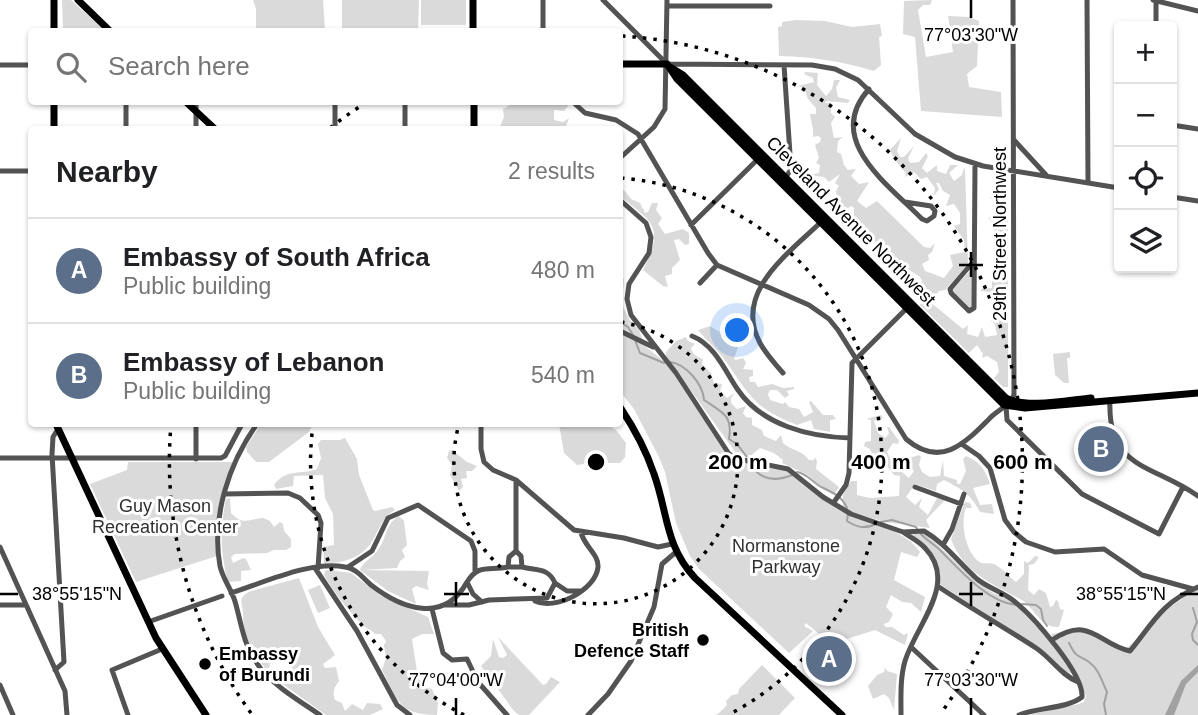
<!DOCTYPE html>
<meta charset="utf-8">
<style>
body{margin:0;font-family:Arial,sans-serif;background:#f6f6f6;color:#202124}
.controls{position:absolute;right:21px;top:21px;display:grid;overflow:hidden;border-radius:7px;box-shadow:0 2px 5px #0004}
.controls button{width:63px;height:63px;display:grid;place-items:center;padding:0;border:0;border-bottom:2px solid #e0e0e0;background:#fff;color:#202124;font:35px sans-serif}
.you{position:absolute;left:738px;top:331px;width:24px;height:24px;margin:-18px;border:5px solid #fff;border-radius:50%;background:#1a73e8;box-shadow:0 0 0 10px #1a73e833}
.badge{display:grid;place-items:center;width:46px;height:46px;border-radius:50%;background:#000;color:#fff;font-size:23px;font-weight:700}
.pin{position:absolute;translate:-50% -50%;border:4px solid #fff;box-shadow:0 2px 7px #0006}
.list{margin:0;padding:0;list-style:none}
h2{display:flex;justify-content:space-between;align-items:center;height:91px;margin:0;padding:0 28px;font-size:30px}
h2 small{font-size:23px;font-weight:400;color:#757577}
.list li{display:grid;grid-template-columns:46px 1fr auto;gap:21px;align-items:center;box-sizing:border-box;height:105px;padding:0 28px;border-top:2px solid #e0e0e0}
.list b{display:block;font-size:26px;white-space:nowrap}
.list p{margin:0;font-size:23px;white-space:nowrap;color:#757577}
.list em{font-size:23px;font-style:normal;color:#757577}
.icon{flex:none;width:38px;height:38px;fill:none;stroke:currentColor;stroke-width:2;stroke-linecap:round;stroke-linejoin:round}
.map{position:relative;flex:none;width:1198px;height:715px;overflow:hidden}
.search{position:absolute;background:#fff;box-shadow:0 2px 5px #0004;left:28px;top:28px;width:595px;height:77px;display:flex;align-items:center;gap:18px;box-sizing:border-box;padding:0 24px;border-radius:7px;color:#757577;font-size:26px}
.panel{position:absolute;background:#fff;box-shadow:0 2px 5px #0004;left:28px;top:126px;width:595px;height:301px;border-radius:7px}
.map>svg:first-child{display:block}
.green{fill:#dadada}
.water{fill:#a1a1a1}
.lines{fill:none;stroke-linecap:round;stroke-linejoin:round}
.stream{stroke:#a1a1a1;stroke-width:2}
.minor{stroke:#535353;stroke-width:5}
.major{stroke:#000;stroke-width:7}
.ticks{fill:none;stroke:#000;stroke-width:2.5}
.ring{fill:none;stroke:#000;stroke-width:3.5;stroke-dasharray:3.5 7}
.poi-dot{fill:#000;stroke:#fff;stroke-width:2.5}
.labels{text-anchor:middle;stroke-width:6;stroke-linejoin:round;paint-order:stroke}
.street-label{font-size:18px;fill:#000;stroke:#fff}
.park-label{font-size:18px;fill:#313131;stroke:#fff}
.poi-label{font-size:18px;font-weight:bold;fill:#000;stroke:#fff;text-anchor:end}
.ticks-label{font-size:18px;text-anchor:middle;fill:#000;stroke:#fff;stroke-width:6;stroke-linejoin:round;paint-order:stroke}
.centre{fill:#000;stroke:#fff;stroke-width:3.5}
.ring-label{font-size:21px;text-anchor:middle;font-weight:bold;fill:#000;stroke:#fff;stroke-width:6;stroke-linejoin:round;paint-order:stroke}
</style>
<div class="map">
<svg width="1198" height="715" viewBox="0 0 1198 715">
<rect width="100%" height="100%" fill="#fff"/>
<path class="green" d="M62,0H71L105,31H63Z
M253,0H323L325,31H256V9Z
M342,0H419L418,31H342Z
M421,0H466V25H421Z
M932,0L930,5H923L918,10L926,57L953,52L948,16L969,17L979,21L977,66L967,74L969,87L1001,92L1002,117L921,111L915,37L903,34L904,1Z
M796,20L825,21L852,27L880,24L882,36L879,37L881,65L874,71C840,61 814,57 779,56L778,27L782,26V22Z
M805,72L818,73L817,85L826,96L832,89L834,80H840L836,88L838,97L850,100L848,103L827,101L825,103H831V113L835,117L831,123L834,138L843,137L838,141L837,152L841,154L844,165L848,170L856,169L851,176L859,184L869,182L857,201L866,208L877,201L924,247L930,248L935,243L932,252L928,255L929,260L922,264L925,271L944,278L953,266L950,255L965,252L964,240L954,226L960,224V213L954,204L946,206L950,195L943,191L939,183H936L939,189L934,196L935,188L927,177L921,179L914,172L905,177L906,173C899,166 894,159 890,150L901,138L897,151L900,157H904L914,146L908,158L910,163L919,162L926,153L928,156L922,168L927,173L937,165V171L946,174L950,165H958L949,173L954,181L962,175L964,168L965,169L968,264L945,290L939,291L929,301L963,329L968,325L967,334L978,337L982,327L985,337L997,335L995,324L991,321L992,292L981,291V289L992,288V265L995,261L994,224L988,218L996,215L994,200L990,198L994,194V176L1008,179V387H1003L994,378L999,372L997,362L987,356L982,358L983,354L977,345L969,353L920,305L928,294L920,287L922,281L920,277L896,261L891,254L883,258L886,248L874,241L854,218V208L851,206L844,211V205L837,198L836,191L839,186L835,183L840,174L829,182L824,177L809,175L819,173L820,165L816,163L819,158L815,145L820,142L821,138L818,136L813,137C814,128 811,123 810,114H816V108L808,99L804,88L798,86L814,82L813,78L804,74Z
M515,102H567L568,106L564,111L554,110V120L563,122L569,118L565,129H499L504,117L503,109Z
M620,190H624L631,199L640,203L645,213L648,212L652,203H658L656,210L662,218L658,224L665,234L683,229L689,233V244L685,245L679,239L674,240L680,260L672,268V274L665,276L668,287L663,286L643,270C664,227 655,224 620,196Z
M970,271H972V307L968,308L953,292V289Z
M620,277L624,279L622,304L629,319L639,330L645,346L667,364L728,457C747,466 767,464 787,470C804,476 824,498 840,508C865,525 902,526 920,552L917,557L901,552L894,580L925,597L921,612L911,603L902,602L891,595L886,607L893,614L889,622L884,624L885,627H892L904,635L908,633L905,645L875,630L831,644L806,623L804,626L813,631L789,653L699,569L690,556L676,523L665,472L659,457L634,409L620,391Z
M710,326L739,344L734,359L736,360L743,358L746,363L743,369L753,370V376L749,377L750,382H755L758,387L772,384L783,388L794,387V389L787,391L789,395L785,398L777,390H770L768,394L770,400L783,404L785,402L789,407L799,409L804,417L813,412L809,402L811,401L823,415H833L836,419L830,420V432L814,429L811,420L797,425C753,408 750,395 724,359C717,349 706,340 698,330Z
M686,337L688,341L695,344L691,348C692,354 697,357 703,359L702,364L711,373L714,383L722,384L720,391L727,398L735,393L731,398V403L737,409L746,406L743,413L746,417L752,418V425L762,430L764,436L776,441L781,435L783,443C792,451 802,450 809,460H814L815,457L817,461L816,469L839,487L834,495L823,489L808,475L782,463L783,460L774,453L760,448L748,458L736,453L666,356V352L676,341Z
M1070,352V358H1067L1069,383H1064L1055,375L1053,354Z
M881,415L883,418L874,421L878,433L885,438L889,434L887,427H889L899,441L898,444L893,443L887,452L891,461L899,464L896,467L909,478L914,471L905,463L909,458L919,455L921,457L919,465L922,472L930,477L940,476L943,460L944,476L957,480V484H960L966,471L963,459L966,456C979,461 986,470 990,484L973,488L980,505L992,504L994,514L980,512C970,493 961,489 944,480L937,484L936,491L915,484L906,497L915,505L922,498L919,507L928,515L937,498L945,500L926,520L930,528L885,522L851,512L843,506V495L851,481H857V495L870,498L899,496L900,476L894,475L882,460L872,454L870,449L864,446L865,442L871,441V420L866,419Z
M261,424H313L309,432L269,462H256L247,452L246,447Z
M559,424H605L616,430L626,443L625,457L620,463H603L596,457L590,463L577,465L564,453Z
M345,438L357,459L359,475L373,510L375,511L392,507L395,510C384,516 381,525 375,536C364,558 346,563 324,563L323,547L334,545L333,514L325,498L323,475L294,476L293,486L276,489L274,485C286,468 302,475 317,469L321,458L318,444L321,440H340Z
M452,450L467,462L477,466L472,471H466L467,478L461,479L463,487L459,491L450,475L452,465L447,458L449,451Z
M128,462H233L227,477L217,556L136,582L90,484L127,470Z
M230,498L231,513C243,526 249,519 263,518L270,521L274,527L280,522L283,524L284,531L291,539V547L286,550H274L267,553L235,554L231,557L233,563L243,558L246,559L251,570L241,571V581L228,582C220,553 220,528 226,499Z
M965,502L970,503L972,508H966C960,521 965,551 978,561C984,565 988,562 994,564C1001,567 1010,577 1016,582L1024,574V561L1028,563L1035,556L1039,557L1034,564L1029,565L1028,590L1034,595L1039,589L1046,593L1050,607L1053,606L1056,600L1058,601L1060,609L1064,610L1059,627C1039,628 1035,607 1020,599C992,584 963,572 951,539Z
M399,516L404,521L407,545L402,550L405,557L400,561L397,568L362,570L429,571L427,584L429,590L416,586L412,589L416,604L388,591L360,570C362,562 373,558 378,550C387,538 385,524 399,516Z
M912,533H925L975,580L993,593L1012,601L1050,641L1071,672L1069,674L1043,651L987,616L940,584C940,556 925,554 912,533Z
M328,570L351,573L381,596L428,617L434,634H422L412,639L418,678L427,688L432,689L438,703L437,715C399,715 398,701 382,670L386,658L384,645L386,641L381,634H375C371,629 366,629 362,624C348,611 333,591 324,575L325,571Z
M299,578L318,627L335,655L323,664L325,668L336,667L339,681C334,688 332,692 335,700L342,703L345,711L352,704L363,710L367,703L380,704L383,709L370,715H326L270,675L292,671C292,664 290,658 284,654L272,656L269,668H265C251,651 243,635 243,613C243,602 236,598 251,591Z
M320,585L330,608L318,613L308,590Z
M1198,587V715H1028L1079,704L1084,702L1086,696L1072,666L1051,634L1083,629L1126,649L1168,609Z
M498,637L543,685L546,684L551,677L560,682L529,715H519L514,711L481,666L491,656L493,639L499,657L503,658L507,655Z
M881,660L887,671L897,674L894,710L889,698L884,694L873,699L868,686L877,675L884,672L885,667Z
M762,665L795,698L779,715H714L718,714L727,705L726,701L732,695L738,694L739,689Z"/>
<path class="water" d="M1198,665V672L1186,684L1174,715H1165L1181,681Z"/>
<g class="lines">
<path class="stream" d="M620,322L628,327L633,335
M635,340L640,353L664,363
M670,362C686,364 703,384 704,400C722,412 733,415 729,439L737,444L747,457
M749,462C759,480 775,482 792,475
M797,472C808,474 812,482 821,487C832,492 842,496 847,508
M848,513L847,521C858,528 865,529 876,524
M881,522L892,520L916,527C921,538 931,541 940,550C959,569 987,602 1016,605
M1022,604L1036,605L1041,609L1043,620L1047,626
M1193,608L1197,622L1192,634L1193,640L1198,645
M1069,643C1077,659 1077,654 1089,662C1099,669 1102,682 1107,692L1104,704L1106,715"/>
<path class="minor" d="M543,0V32
M603,0L667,64
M1087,0L1088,183
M1153,0L1198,11
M1156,1V26
M667,6H770
M667,64L812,65L835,69L858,80L915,134L955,157L983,166L1119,188
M0,65H32
M784,65L791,169L785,179
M869,89C823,140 889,185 922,219L927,221L934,216L935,211L931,206L905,202
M126,102V130
M335,102V130
M573,102L585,113L616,120L638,134L708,253L717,265L809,305L829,319L838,330L906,439C941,469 965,443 990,418C998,410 1009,406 1014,395L1013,0
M1172,125L1198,129
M196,130V102
M405,130V102
M1014,140L1047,176
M620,158L654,127L665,109L667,0
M0,171H32
M1172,197L1198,201
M620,200L646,223L651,237L649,253L629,284L627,299L631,315L676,373L729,454L738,459L788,469L823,497L851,514L903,532L924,531C945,543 959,563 977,579C988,588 1003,592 1014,601C1033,616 1084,674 1082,697C1067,709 1038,707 1019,715
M691,225L759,158
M973,262L950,289L951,293L969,311L974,308L975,164
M700,283L717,265
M620,331L653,347
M692,336C715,345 725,371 738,390C762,425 809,437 850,438
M783,373C775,364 766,354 760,343C732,291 791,252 823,220
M1110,400C1107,470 1153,464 1198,496
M1006,406L1007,420L1082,494L1159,534L1183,487
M196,424V459
M257,424C229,463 211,517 220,566C223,580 233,591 236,605C243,631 244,647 261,669C277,688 300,701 320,715
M481,424V449L484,462L493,470L516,480L574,530L624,538L658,547L672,544
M963,445L979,456L990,468L1005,520L1014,532L1026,542L1055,552L1104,549L1142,575L1193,589
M0,458H221L225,456L242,424
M915,487L961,504
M224,494L288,493L300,498L318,515L321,523L318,568
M834,502L846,485L849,473L852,363L909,306
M943,545L952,529L964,494
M0,547L65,691L67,715
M516,551V480
M516,551L521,556L522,567H508L509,557Z
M348,567L372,551L388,518L418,505L471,541L475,551V571
M315,568L357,631L397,705L410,715
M555,583L567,591H580
M939,587C970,608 1004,627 1036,648C1051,658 1061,675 1078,682
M231,593C263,583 312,560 345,567C356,568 363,578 371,585C402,609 444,624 467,582
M535,601C555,611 596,590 598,567C599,554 583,545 581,532
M482,602L473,594L467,582C479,563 489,571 508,567
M0,605H26
M445,605H469L489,600L547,598L555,583C548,567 536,571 522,567
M432,609L443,653L452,660L467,659L478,682L507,715
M148,622L222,596
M1052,640C1090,614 1099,645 1130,651C1153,623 1161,603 1198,587
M911,647L984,715
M55,670L64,662L52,454L53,437L58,429
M0,685L13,715
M128,715L112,670L162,649
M588,715L608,694L631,661L654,607L662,564L676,552
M901,715C901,697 900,678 905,661C916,625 959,583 925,548C919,541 910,537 903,532"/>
<path class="major" d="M78,0L111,32
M473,0V32
M54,32V0
M620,64H667
M667,64L677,79L1004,405L1025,408L1198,393
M670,67L683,75L1006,398C1025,409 1069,400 1091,398
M54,102V130
M186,102L216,130
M474,102V130
M620,407C634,428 646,450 654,474C668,513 665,546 695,578L842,715
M56,424L156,638L206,715"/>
</g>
<path class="ticks" d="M971,0V18M971,252V277M959,265H983M456,582V606M971,582V606M0,594H18M444,594H469M959,594H983M1180,594H1198M456,698V715M971,698V715"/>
<g class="ring">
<path d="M621 322A142 142 0 1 1 459 424"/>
<path d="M464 715A285 285 0 0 1 313 425M621 178A285 285 0 0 1 728 715"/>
<path d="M251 713A427 427 0 0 1 171 425M330 128A427 427 0 0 1 367 102M622 36A427 427 0 0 1 941 713"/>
</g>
<g class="poi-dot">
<circle cx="703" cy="640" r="7"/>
<circle cx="205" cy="664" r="7"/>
</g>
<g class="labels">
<g class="street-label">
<text transform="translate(851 221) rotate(45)" y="6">Cleveland Avenue Northwest</text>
<text transform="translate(1000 234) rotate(-90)" y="6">29th Street Northwest</text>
</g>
<g class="park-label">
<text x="165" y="512">Guy Mason<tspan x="165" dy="21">Recreation Center</tspan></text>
<text x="786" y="552">Normanstone<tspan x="786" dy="21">Parkway</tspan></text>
</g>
<g class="poi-label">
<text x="689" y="636">British<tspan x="689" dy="21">Defence Staff</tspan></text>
<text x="219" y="660" text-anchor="start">Embassy<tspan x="219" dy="21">of Burundi</tspan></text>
</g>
</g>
<g class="ticks-label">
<text x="971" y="41">77°03'30"W</text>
<text x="77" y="600">38°55'15"N</text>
<text x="1121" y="600">38°55'15"N</text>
<text x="456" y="686">77°04'00"W</text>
<text x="971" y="686">77°03'30"W</text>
</g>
<circle cx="596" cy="462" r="10" class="centre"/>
<g class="ring-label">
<text x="738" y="469">200 m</text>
<text x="881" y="469">400 m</text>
<text x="1023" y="469">600 m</text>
</g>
</svg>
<div class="controls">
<button>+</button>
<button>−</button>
<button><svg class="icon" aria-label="locate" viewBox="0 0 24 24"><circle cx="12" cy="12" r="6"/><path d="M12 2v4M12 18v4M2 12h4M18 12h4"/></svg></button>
<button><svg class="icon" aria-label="layers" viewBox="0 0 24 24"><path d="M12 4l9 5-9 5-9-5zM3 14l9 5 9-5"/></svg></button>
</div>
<div class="you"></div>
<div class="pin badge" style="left:829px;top:659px;background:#5c6f8a">A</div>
<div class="pin badge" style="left:1101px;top:449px;background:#5c6f8a">B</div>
<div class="search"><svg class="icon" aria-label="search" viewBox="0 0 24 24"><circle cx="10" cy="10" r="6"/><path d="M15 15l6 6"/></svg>Search here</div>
<section class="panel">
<h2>Nearby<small>2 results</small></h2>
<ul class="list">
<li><span class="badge" style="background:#5c6f8a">A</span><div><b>Embassy of South Africa</b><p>Public building</p></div><em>480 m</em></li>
<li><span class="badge" style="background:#5c6f8a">B</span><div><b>Embassy of Lebanon</b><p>Public building</p></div><em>540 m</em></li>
</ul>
</section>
</div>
